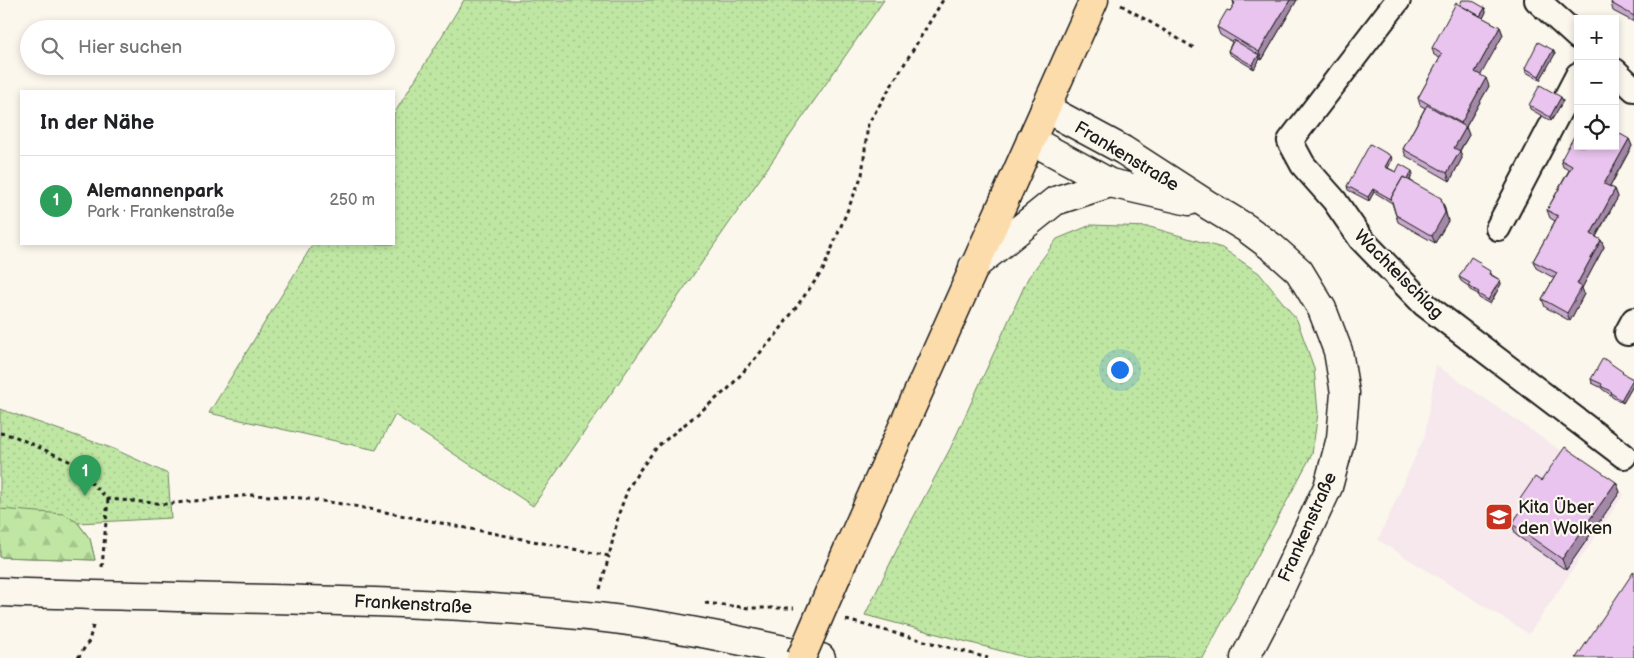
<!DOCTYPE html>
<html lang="de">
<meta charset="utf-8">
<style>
body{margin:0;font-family:"Balsamiq Sans",sans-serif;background:#f6f6f6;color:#202124}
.controls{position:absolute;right:15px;top:15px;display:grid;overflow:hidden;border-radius:0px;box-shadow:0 2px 8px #0003}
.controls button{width:45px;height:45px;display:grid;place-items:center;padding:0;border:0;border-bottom:1px solid #e0e0e0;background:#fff;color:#202124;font:25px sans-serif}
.you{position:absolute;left:1119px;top:369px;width:18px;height:18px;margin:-12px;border:4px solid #fff;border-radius:50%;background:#1a73e8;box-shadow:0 0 0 8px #1a73e833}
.badge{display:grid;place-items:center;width:32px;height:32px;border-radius:50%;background:#c8321e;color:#fff;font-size:16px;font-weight:700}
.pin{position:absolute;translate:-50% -41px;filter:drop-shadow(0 1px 2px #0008)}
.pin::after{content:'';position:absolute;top:26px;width:18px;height:15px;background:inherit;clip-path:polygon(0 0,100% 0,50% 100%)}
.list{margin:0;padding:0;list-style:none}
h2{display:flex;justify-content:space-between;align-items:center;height:65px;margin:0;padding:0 20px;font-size:21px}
h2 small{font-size:16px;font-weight:400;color:#757577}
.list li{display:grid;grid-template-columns:32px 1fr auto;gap:15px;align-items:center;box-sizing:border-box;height:90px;padding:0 20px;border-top:1px solid #e0e0e0}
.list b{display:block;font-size:19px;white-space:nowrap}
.list p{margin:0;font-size:16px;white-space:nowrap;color:#757577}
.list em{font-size:16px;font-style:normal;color:#757577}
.icon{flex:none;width:28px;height:28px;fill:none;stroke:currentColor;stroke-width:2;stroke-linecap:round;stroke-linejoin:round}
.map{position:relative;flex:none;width:1634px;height:658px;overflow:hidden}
.search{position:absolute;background:#fff;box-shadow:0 2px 8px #0003;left:20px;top:20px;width:375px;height:55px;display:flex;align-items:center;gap:12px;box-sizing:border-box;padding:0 18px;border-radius:28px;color:#757577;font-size:19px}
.panel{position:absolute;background:#fff;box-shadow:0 2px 8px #0003;left:20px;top:90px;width:375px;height:155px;border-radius:0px}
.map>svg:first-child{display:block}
.built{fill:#f6e8ed}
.green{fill:url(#green-dots);stroke:#6e8260}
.forest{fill:url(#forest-firs);stroke:#6e8260}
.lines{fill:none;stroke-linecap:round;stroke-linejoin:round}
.minor-casing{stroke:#1c1c1c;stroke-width:28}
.tertiary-casing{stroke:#1c1c1c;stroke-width:31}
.secondary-casing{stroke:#1c1c1c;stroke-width:31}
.primary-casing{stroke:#1c1c1c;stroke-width:31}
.path{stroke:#1c1c1c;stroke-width:3;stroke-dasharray:4 4;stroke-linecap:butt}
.minor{stroke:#fbf7ec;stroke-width:24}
.tertiary{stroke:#fbf7ec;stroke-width:28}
.secondary{stroke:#fbf7ec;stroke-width:28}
.primary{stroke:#fddcac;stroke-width:28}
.primary-bridge-casing{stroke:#1c1c1c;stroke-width:31;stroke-linecap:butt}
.primary-bridge{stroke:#fddcac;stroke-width:28}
.wall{fill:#c8a9cd;stroke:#1c1c1c}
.shaded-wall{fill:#a389a7;stroke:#1c1c1c}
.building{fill:#e9c4ee;stroke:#1c1c1c}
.labels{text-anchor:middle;stroke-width:4.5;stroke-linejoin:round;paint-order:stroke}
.street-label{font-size:18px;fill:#1c1c1c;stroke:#fbf7ec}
.poi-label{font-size:18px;fill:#1c1c1c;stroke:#fbf7ec;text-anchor:start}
</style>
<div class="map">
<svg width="1634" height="658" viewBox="0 0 1634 658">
<defs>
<pattern id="green-dots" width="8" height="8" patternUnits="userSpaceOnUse" patternTransform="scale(1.25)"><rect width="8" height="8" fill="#bfe7a3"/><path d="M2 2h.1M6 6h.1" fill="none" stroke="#a4c68c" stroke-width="1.8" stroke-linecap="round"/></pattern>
<pattern id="forest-firs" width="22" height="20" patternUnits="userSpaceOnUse" patternTransform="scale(1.25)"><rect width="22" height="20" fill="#bfe7a3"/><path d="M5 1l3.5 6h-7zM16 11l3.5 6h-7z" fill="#a4c68c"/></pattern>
</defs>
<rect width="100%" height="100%" fill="#fbf7ec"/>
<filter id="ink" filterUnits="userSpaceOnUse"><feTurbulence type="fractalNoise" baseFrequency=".02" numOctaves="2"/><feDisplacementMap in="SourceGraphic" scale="10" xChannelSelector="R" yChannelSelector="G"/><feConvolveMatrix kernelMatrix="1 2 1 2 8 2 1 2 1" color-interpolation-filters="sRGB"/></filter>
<g filter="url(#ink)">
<path class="built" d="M1436,365L1624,494L1529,634L1378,540L1425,435Z"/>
<path class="green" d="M464,0H884L533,506L395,415L376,450L209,413L313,244H394V114Z
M1091,225L1150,227L1222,248L1259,273L1297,320L1314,368L1318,413L1312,454L1203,658H1028L865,615L903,537L950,449L1028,278L1057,239Z
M0,409L114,449L168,474L171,518L78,523L90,539L95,560L0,557Z"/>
<path class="forest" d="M0,509L64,514L77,522L90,539L95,560L0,557Z"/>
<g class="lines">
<defs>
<path id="minor" d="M1398,0L1290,141L1303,165L1334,200L1361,239L1424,304L1624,456
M1537,0L1578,37
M1615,71L1634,89
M1498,228L1578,75
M1627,333L1634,320"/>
<path id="tertiary" d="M0,592C199,600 398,596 597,617C672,625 747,642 821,658"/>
<path id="secondary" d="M1045,108L1123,150L1208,205L1246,228L1273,248L1299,271L1322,309L1338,351L1345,393L1341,438L1328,487L1270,610L1245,658
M1031,140L1110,183L1189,201
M973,267L1055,201L1110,183"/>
<path id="primary" d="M849,547L1094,0"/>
</defs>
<use href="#minor" class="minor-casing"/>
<use href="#tertiary" class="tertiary-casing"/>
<use href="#secondary" class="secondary-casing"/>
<use href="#primary" class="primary-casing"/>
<path class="path" d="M1121,5L1194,48
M0,433L14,436L69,461L108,499L166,504L252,495L301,498L349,505L609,556L619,513L628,489L639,471L657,447L728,389L776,335L823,270L862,175L868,124L943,0
M102,567L108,499
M600,589L609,556
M705,603L749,608H794
M846,620L988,658
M78,658L89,641L94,622"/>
<use href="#minor" class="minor"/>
<use href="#tertiary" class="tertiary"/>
<use href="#secondary" class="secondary"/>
<use href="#primary" class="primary"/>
<defs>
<path id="primary-bridge" d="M801,658L849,547"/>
</defs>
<use href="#primary-bridge" class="primary-bridge-casing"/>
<use href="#primary-bridge" class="primary-bridge"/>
</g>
<path class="wall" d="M1297,0L1262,60L1260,59L1254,69L1229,54L1228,51L1232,42L1220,35L1217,27L1230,11L1234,5L1233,1Z
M1634,0V22L1613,11L1611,3Z
M1485,8L1486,12L1483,18L1500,27L1503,35L1480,75L1489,86L1466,127L1469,135L1460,151L1462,158L1450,181L1406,156L1403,149L1425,108L1420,105L1418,98L1440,58L1434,55L1432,48Z
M1553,50L1555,54L1540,80L1526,72L1525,68Z
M1561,97L1563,101L1551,121L1530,109L1529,105Z
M1629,139L1632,146L1610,187L1615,189L1618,197L1596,237L1601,240L1604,247L1582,288L1584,294L1570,321L1545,307L1542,299L1554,278L1536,268L1533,261L1555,221L1550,218L1547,210L1569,170L1563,167L1561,160Z
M1391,156L1392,160L1388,168L1396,172L1413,174L1410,180L1444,205L1448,221L1435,243L1398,222L1392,203L1374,192L1369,201L1348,190L1347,186Z
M1483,267L1492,275L1500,280L1501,284L1490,304L1479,298L1478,294L1470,290L1468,286L1461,281L1459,277Z
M1624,375L1633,379L1634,384L1623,403L1612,397L1611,395L1602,389V388L1592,383L1591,379Z
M1541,481L1616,482L1620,492L1566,570L1516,535L1512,524L1523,508L1520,499Z"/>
<path class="shaded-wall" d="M1290,0H1297L1262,60L1259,52Z
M1485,8L1486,12L1481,22L1479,18Z
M1500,27L1503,35L1478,80L1475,72Z
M1553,50L1555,54L1540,80L1539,76Z
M1259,55L1260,59L1254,69L1252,65Z
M1486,78L1489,86L1464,130L1461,123Z
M1561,97L1563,101L1551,121L1550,117Z
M1466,127L1469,135L1457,155L1454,148Z
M1629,139L1632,146L1607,191L1604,184Z
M1460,151L1462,158L1450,181L1447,173Z
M1391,156L1392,160L1386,171L1385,167Z
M1412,171L1413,174L1407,185L1406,181Z
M1373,189L1374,192L1369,201L1368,197Z
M1615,189L1618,197L1593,241L1591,234Z
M1441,198L1448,221L1435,243L1432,236Z
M1601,240L1604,247L1582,288L1584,294L1570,321L1567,313L1577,284Z
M1500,280L1501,284L1490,304L1488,300Z
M1633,379L1634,384L1623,403L1621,400Z
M1616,482L1620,492L1566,570L1562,559Z"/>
<path class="building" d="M1233,0H1290L1259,52L1217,27L1227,10L1230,11L1235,3L1233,1Z
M1462,0H1471L1485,8L1480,16L1460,5Z
M1612,0H1634V16L1611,3Z
M1456,3L1500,27L1475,72L1486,78L1461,123L1418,98L1442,54L1432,48Z
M1234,40L1259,55L1252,65L1228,51Z
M1538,42L1553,50L1539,76L1525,68Z
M1540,85L1561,97L1550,117L1529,105Z
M1427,105L1466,127L1454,148L1460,151L1447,173L1403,149Z
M1578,129V146H1615V131L1629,139L1604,184L1615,189L1591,234L1601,240L1577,284L1582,287L1567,313L1542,299L1557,273L1533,261L1558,216L1547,210L1572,166L1561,160Z
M1370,144L1391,156L1385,167L1396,172L1400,164L1412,171L1407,179L1403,177L1391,198V199L1373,189L1368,197L1347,186Z
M1403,177L1441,198L1445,213L1432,236L1396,215L1391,198Z
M1471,257L1481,263L1480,265L1490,271L1489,274L1500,280L1488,300L1478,294L1479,292L1468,286L1470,283L1459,277Z
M1603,358L1623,372L1622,373L1633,379L1621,400L1611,393L1612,392L1601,386L1602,384L1591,379Z
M1565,447L1616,482L1562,559L1512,524L1526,503L1520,499L1535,477L1541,481Z
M1634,571V658H1576Z"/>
</g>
<defs>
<symbol id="school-square" viewBox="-11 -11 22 22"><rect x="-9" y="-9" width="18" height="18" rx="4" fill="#c8321e" stroke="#fbf7ec"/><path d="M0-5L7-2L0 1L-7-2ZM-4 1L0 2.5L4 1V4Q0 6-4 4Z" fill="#fff"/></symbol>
</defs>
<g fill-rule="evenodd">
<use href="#school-square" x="1483" y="501" width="32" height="32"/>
</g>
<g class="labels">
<g class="street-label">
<text transform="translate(1127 156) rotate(31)" y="6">Frankenstraße</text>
<text transform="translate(1399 274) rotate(45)" y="6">Wachtelschlag</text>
<text transform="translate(1307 527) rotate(-66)" y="6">Frankenstraße</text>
<text transform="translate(413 604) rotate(3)" y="6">Frankenstraße</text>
</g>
<g class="poi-label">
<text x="1518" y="513">Kita Über<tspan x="1518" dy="21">den Wolken</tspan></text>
</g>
</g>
</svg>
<div class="controls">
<button>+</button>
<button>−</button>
<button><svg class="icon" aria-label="locate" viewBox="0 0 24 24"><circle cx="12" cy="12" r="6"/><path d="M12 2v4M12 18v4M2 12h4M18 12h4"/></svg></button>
</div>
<div class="you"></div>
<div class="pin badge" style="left:85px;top:496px;background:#2e9e5b">1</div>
<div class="search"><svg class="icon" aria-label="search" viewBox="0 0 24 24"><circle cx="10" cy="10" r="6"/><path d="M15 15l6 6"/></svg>Hier suchen</div>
<section class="panel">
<h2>In der Nähe<small></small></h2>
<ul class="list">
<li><span class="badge" style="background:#2e9e5b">1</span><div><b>Alemannenpark</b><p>Park · Frankenstraße</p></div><em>250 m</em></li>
</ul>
</section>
</div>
